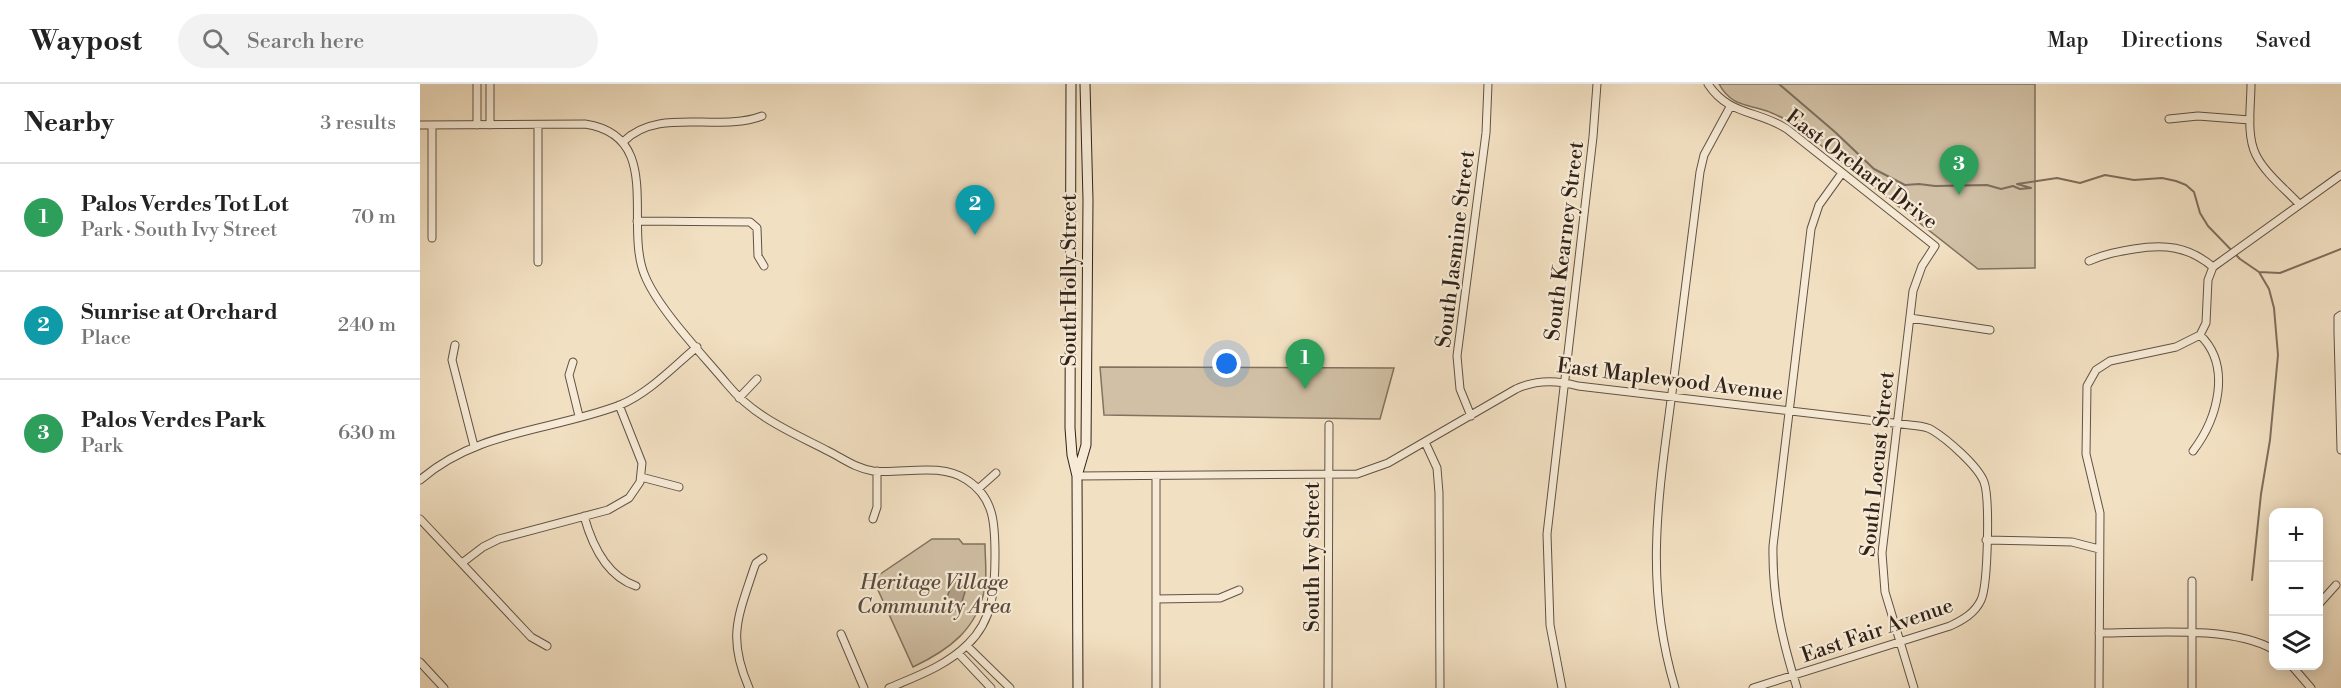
<!DOCTYPE html>
<meta charset="utf-8">
<style>
body{margin:0;font-family:"Libre Bodoni",serif;background:#f2f2f2;color:#222}
.controls{position:absolute;right:18px;bottom:18px;display:grid;overflow:hidden;border-radius:12px;box-shadow:0 3px 15px #0003}
.controls button{width:54px;height:54px;display:grid;place-items:center;padding:0;border:0;border-bottom:2px solid #e0e0e0;background:#fff;color:#222;font:30px sans-serif}
.you{position:absolute;left:807px;top:280px;width:21px;height:21px;margin:-15px;border:4px solid #fff;border-radius:50%;background:#1a73e8;box-shadow:0 0 0 9px #1a73e833}
.badge{display:grid;place-items:center;width:39px;height:39px;border-radius:50%;background:#b45309;color:#fff;font-size:20px;font-weight:700}
.pin{position:absolute;translate:-50% -50px;filter:drop-shadow(0 2px 3px #0008)}
.pin::after{content:'';position:absolute;top:32px;width:21px;height:18px;background:inherit;clip-path:polygon(0 0,100% 0,50% 100%)}
.list{margin:0;padding:0;list-style:none}
h2{display:flex;justify-content:space-between;align-items:center;height:78px;margin:0;padding:0 24px;font-size:26px}
h2 small{font-size:20px;font-weight:400;color:#767676}
.list li{display:grid;grid-template-columns:39px 1fr auto;gap:18px;align-items:center;box-sizing:border-box;height:108px;padding:0 24px;border-top:2px solid #e0e0e0}
.list b{display:block;font-size:22px;white-space:nowrap}
.list p{margin:0;font-size:20px;white-space:nowrap;color:#767676}
.list em{font-size:20px;font-style:normal;color:#767676}
.icon{flex:none;width:33px;height:33px;fill:none;stroke:currentColor;stroke-width:2;stroke-linecap:round;stroke-linejoin:round}
.map{position:relative;flex:none;width:1921px;height:604px;overflow:hidden}
header{display:flex;align-items:center;gap:36px;box-sizing:border-box;height:84px;padding:0 30px;background:#fff;border-bottom:2px solid #e0e0e0}
header strong{font-size:28px}
nav{display:flex;gap:33px;margin-inline-start:auto;font-size:21px}
.search{width:420px;height:54px;background:#f2f2f2;display:flex;align-items:center;gap:15px;box-sizing:border-box;padding:0 21px;border-radius:33px;color:#767676;font-size:22px}
main{display:flex}
aside{flex:1;background:#fff}
.map>svg:first-child{display:block}
.green{fill:#d1c0a5;stroke:#817260;stroke-width:1.5}
.water{fill:url(#water-ripples);stroke:#7d6e5d;stroke-width:1.5}
.lines{fill:none;stroke-linecap:round;stroke-linejoin:round}
.stream{stroke:#7d6e5d;stroke-width:2}
.street-casing{stroke:#615244;stroke-width:9}
.secondary-casing{stroke:#31231a;stroke-width:11}
.street{stroke:#f7ebd7;stroke-width:7}
.secondary{stroke:#f7ebd7;stroke-width:9}
.labels{text-anchor:middle;stroke-width:4.5;stroke-linejoin:round;paint-order:stroke}
.street-label{font-size:21px;fill:#31231a;stroke:#f7ebd7}
.park-label{font-size:21px;font-style:italic;fill:#594a3d;stroke:#f7ebd7}
</style>
<header>
<strong>Waypost</strong>
<div class="search"><svg class="icon" aria-label="search" viewBox="0 0 24 24"><circle cx="10" cy="10" r="6"/><path d="M15 15l6 6"/></svg>Search here</div>
<nav><a>Map</a><a>Directions</a><a>Saved</a></nav>
</header>
<main>
<aside>
<h2>Nearby<small>3 results</small></h2>
<ul class="list">
<li><span class="badge" style="background:#2e9e5b">1</span><div><b>Palos Verdes Tot Lot</b><p>Park · South Ivy Street</p></div><em>70 m</em></li>
<li><span class="badge" style="background:#0f9aa8">2</span><div><b>Sunrise at Orchard</b><p>Place</p></div><em>240 m</em></li>
<li><span class="badge" style="background:#2e9e5b">3</span><div><b>Palos Verdes Park</b><p>Park</p></div><em>630 m</em></li>
</ul>
</aside>
<div class="map">
<svg width="1921" height="604" viewBox="0 0 1921 604">
<defs>
<pattern id="water-ripples" width="26" height="14" patternUnits="userSpaceOnUse" patternTransform="scale(1.5)"><rect width="26" height="14" fill="#b0a089"/><path d="M2 4q2-2 4 0t4 0M15 11q2-2 4 0t4 0" fill="none" stroke="#90826f"/></pattern>
</defs>
<rect width="100%" height="100%" fill="#f2e0c2"/>
<filter id="stains"><feTurbulence type="fractalNoise" baseFrequency=".00333" numOctaves="4"/><feColorMatrix values="0 0 0 0 .2 0 0 0 0 .09 0 0 0 0 .02 0 0 0 .5 -.17"/></filter>
<radialGradient id="worn" r=".72"><stop offset=".6" stop-color="#630" stop-opacity="0"/><stop offset="1" stop-color="#630" stop-opacity=".3"/></radialGradient>
<path class="green" d="M1299,0H1615V184L1558,185L1370,37C1362,34 1355,30 1347,27C1326,20 1311,22 1299,0Z
M680,283L974,284L960,335L684,331Z
M512,455H539L543,460H565C565,474 567,489 565,503C558,545 529,566 493,583L453,495Z"/>
<path class="water" d="M530,495L547,501L539,528L524,522L532,499L529,498Z"/>
<g class="lines">
<path class="stream" d="M1359,0L1415,48L1454,85L1485,101L1499,100L1515,102L1567,101L1581,105L1593,102L1600,105L1611,104L1597,100L1637,94L1660,99L1685,91L1714,96L1742,94L1756,97L1766,101L1774,108L1780,129L1788,142L1820,175L1839,188L1860,189L1921,165
M1832,496L1841,410L1850,356L1858,271L1854,224L1849,205L1839,188"/>
<defs>
<path id="street" d="M1288,0C1309,32 1338,26 1367,45L1515,162L1502,182L1493,207L1462,469L1465,508L1494,604
M1831,0C1831,22 1826,51 1836,71C1845,89 1865,105 1879,120
M1749,35L1778,32L1830,36
M0,41L165,40C245,52 203,141 225,192C239,226 283,271 307,300C334,333 371,348 408,367C424,375 435,384 453,387C483,390 520,378 547,396C575,414 575,442 575,472C575,505 573,536 548,560C526,582 497,592 469,604
M12,41V154
M57,41V0
M70,41V0
M118,41V178
M203,58C238,22 298,49 342,32
M217,137L330,138L337,144L338,172L344,182
M1669,177C1684,170 1697,168 1714,165C1744,160 1768,162 1793,183
M1921,231L1918,233V248L1921,366
M1490,234L1570,246
M35,261L32,276L54,362
M153,278L149,291L159,332
M319,314L337,295
M1051,332L1040,305L1037,272L1066,49L1068,0
M1005,358L1017,384L1019,409L1020,604
M1773,367C1798,334 1812,282 1780,251
M657,392L937,390L968,379L1096,305C1117,295 1137,296 1158,302L1490,341C1498,342 1506,342 1512,346C1527,355 1558,382 1564,398C1570,414 1568,501 1561,516C1555,529 1543,536 1530,542L1333,604
M736,392V604
M221,393L259,403
M0,396C57,346 132,347 200,321C229,309 253,283 277,263
M558,405L576,389
M164,432C172,461 186,492 216,502
M0,435L111,553L127,562
M453,435L457,423V387
M1566,456L1652,458L1679,465
M42,479L63,463L79,455L188,426L209,414L220,398L222,379L199,321
M736,515L800,514L819,506
M1898,521L1916,501
M1679,549C1728,549 1812,541 1854,566
M421,550L444,604
M547,562L590,604
M538,569L571,604
M0,578L24,604
M1872,582L1891,604
M329,604C307,553 318,533 334,484L336,479L343,474
M908,604L909,341
M1142,604L1130,541L1127,450L1173,53L1177,0
M1255,604C1223,497 1239,409 1253,301C1262,230 1271,159 1280,88L1284,71L1310,23
M1377,604C1362,556 1352,513 1353,462L1391,145L1399,121L1422,89
M1679,604L1680,429L1666,370L1667,302L1676,286L1690,277L1756,263L1780,251L1786,239L1788,196L1793,183L1921,91
M1772,604V497"/>
<path id="secondary" d="M651,0L650,344L652,371L657,392L658,604
M657,392L666,361L668,116L665,0"/>
</defs>
<use href="#street" class="street-casing"/>
<use href="#secondary" class="secondary-casing"/>
<use href="#street" class="street"/>
<use href="#secondary" class="secondary"/>
</g>
<g class="labels">
<g class="street-label">
<text transform="translate(1442 85) rotate(37)" y="7">East Orchard Drive</text>
<text transform="translate(1144 157) rotate(-83)" y="7">South Kearney Street</text>
<text transform="translate(1035 165) rotate(-83)" y="7">South Jasmine Street</text>
<text transform="translate(649 196) rotate(-90)" y="7">South Holly Street</text>
<text transform="translate(1250 295) rotate(7)" y="7">East Maplewood Avenue</text>
<text transform="translate(1457 380) rotate(-84)" y="7">South Locust Street</text>
<text transform="translate(892 473) rotate(-90)" y="7">South Ivy Street</text>
<text transform="translate(1457 546) rotate(-19)" y="7">East Fair Avenue</text>
</g>
<g class="park-label">
<text x="514" y="505">Heritage Village<tspan x="514" dy="24">Community Area</tspan></text>
</g>
</g>
<rect width="100%" height="100%" filter="url(#stains)"/>
<rect width="100%" height="100%" fill="url(#worn)"/>
</svg>
<div class="controls">
<button>+</button>
<button>−</button>
<button><svg class="icon" aria-label="layers" viewBox="0 0 24 24"><path d="M12 4l9 5-9 5-9-5zM3 14l9 5 9-5"/></svg></button>
</div>
<div class="you"></div>
<div class="pin badge" style="left:885px;top:305px;background:#2e9e5b">1</div>
<div class="pin badge" style="left:555px;top:151px;background:#0f9aa8">2</div>
<div class="pin badge" style="left:1539px;top:111px;background:#2e9e5b">3</div>
</div>
</main>
